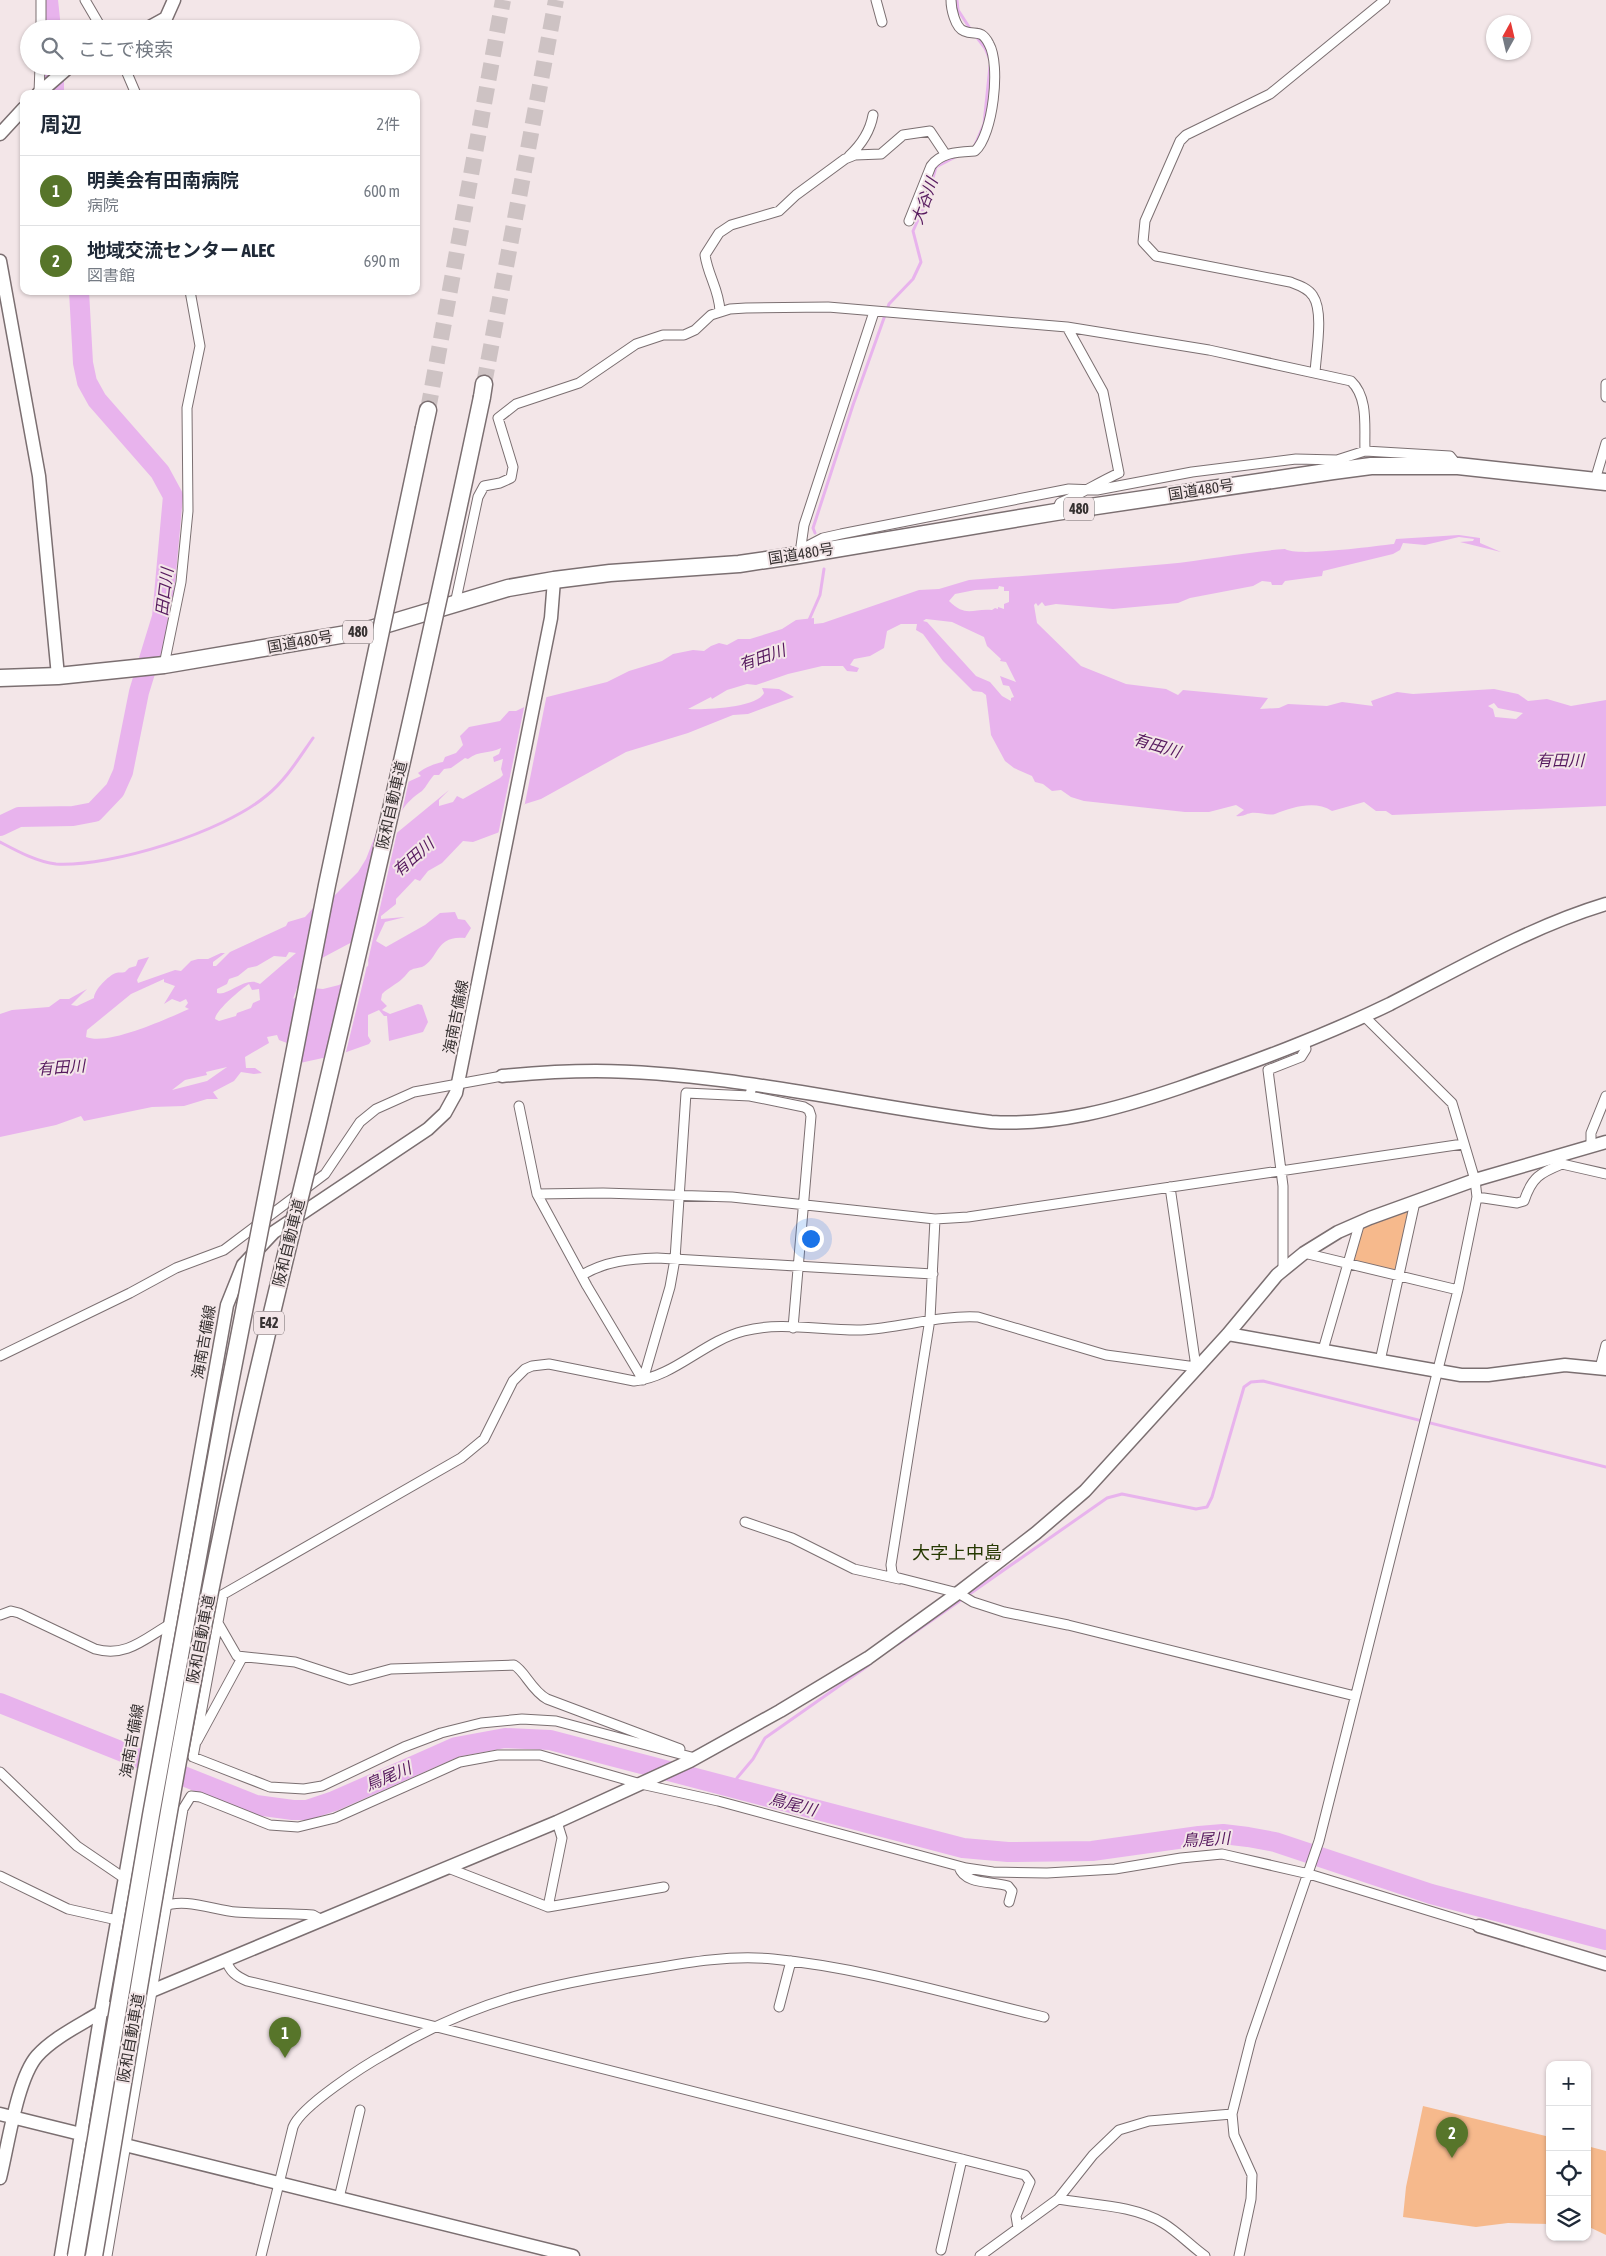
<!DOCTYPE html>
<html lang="ja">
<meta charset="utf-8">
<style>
body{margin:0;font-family:"Asap Condensed","Noto Sans JP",sans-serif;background:#f2f2f3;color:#1f2937}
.controls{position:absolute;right:15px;bottom:15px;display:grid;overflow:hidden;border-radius:10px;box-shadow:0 1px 4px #0004}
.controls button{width:45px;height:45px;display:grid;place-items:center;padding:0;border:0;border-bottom:1px solid #e0e1e3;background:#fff;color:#1f2937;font:25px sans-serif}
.compass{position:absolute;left:1486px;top:15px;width:45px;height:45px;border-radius:50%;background:#fff;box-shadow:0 1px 4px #0004;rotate:8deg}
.you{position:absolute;left:810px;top:1238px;width:18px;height:18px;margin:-12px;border:4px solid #fff;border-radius:50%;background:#1a73e8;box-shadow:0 0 0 8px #1a73e833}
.badge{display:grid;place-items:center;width:32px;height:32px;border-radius:50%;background:#57752a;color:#fff;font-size:16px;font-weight:700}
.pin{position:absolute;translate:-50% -41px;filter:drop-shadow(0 1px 2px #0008)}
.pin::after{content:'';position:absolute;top:26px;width:18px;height:15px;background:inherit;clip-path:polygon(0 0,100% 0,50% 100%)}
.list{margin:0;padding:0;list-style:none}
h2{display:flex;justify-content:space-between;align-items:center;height:65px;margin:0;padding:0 20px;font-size:21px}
h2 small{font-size:16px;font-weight:400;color:#747a83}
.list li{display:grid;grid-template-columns:32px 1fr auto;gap:15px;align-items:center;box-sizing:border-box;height:70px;padding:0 20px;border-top:1px solid #e0e1e3}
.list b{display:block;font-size:19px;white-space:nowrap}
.list p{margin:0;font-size:16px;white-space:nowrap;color:#747a83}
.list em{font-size:16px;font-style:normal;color:#747a83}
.icon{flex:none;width:28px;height:28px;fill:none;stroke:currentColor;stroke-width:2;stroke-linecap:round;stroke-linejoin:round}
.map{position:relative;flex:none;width:1606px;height:2256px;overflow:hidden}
.search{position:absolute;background:#fff;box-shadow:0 1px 4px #0004;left:20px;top:20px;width:400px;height:55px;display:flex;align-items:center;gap:12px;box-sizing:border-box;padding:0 18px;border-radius:28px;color:#747a83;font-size:19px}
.panel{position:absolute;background:#fff;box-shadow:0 1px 4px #0004;left:20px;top:90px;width:400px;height:205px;border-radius:10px}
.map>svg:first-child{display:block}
.green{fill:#f6b98c}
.water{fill:#e8b3ed;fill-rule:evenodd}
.pier{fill:#f3e6e8}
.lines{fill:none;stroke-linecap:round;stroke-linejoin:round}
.stream{stroke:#e8b3ed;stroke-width:3}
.river{stroke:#e8b3ed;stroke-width:20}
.highway-tunnel{stroke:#cdc2c3;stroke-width:16;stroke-dasharray:16 8;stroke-linecap:butt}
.street-casing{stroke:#7b6f71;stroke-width:11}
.secondary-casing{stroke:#7b6f71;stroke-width:15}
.highway-casing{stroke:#7b6f71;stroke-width:19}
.street{stroke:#fff;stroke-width:9}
.secondary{stroke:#fff;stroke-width:12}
.highway{stroke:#fff;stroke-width:16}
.highway-bridge-casing{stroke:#7b6f71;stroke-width:19;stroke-linecap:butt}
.highway-bridge{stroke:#fff;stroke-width:16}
.labels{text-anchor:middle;stroke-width:4;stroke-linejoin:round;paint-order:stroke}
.shield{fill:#f3e6e8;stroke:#6f6768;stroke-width:1}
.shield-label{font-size:14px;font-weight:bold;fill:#363131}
.street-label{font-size:15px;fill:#363131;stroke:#f3e6e8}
.water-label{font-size:16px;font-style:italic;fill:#56195e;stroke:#f3e6e8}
.quarter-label{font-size:18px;fill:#253801;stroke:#f3e6e8}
</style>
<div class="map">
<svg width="1606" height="2256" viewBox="0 0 1606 2256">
<rect width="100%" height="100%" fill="#f3e6e8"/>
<path class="green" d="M1411,1207L1397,1273L1352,1262L1362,1226Z
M1423,2106L1550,2137V2224L1508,2223L1476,2227L1403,2217L1406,2187Z
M1587,2146L1606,2151V2235L1587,2226Z"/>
<path class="water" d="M1459,535L1480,538V543L1501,552L1460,542L1473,541L1474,539L1459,537L1425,545L1403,543L1400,550L1393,554L1323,571L1322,576L1285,581L1282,585H1272L1271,582L1262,581L1253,586L1190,598L1178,603L1113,609L1056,604L1045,606L1042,602L1038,606L1036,603L1034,605L1037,623L1081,666L1126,684L1166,689L1178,695L1183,690L1268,698L1260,709L1279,708L1288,704L1327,706L1342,702L1373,706L1371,701L1397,692L1413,694L1494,689L1518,694L1528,701L1547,699L1571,706L1606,700V806L1392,815L1386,811H1376L1364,802L1332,811C1315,800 1293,807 1275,814C1269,816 1259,812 1251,813C1245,814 1243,817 1236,816L1244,810L1236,805L1209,812H1185L1084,801L1071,797L1061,790L1052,791L1043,784L1035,782L1032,776L1014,768L1005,761L991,735L986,695L982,692L973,691L943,661L923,634L916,630L917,624H901L887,631L884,648L870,656L854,659L850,665L859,668L857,672L847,671L843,666H822L788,674L756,685L747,684L727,690L712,699L711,697L688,709C704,710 757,708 764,693L762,688L779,689L794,697L748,714L733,715L688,733L626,752L541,799L525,804L505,830L473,842L463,841L442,863L428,871L420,881L415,879L396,899V904L381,916V919L405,917L385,922L376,941L386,947L425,925L440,913L455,912L458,919L465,920L471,928L465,938C435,935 439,959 422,967C419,968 414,968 411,970C408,971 406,976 403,978C397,984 388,988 382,994L381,1000L387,1006L382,1010L390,1014L418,1004L422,1005L428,1022L423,1032L389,1041L387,1016H384L379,1010L368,1015V1036L371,1041L369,1044L341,1054L300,1063L287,1043L279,1040L277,1035L267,1037L269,1043L245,1057L246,1068H255L262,1073L254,1074L241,1072L234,1081L213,1092L218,1099H207L184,1106L152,1107L84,1121L81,1116L56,1125L0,1137V1014L12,1010L49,1007L60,999H69L87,989L71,1005L77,1006L94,998C94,990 109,975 116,973C119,972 122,973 125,972L129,968L136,966L138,960L149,957L137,980L138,983L175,970L181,971L191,961L198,959H208L221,953H225L213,962V966H216L230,952L286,926L288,922L305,917L315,906L330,900L358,872L366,859L382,818L399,786L421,776L418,773C424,768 436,763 443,762L445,757L456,753L463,745L460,736L469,727L500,721L509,711H516L543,698L607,682L629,671L662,661L673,654L693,650L704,651L711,646L719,643L727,645L738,639H750L782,629L796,620L814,618V624L823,623L919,590L939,589L969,580C1035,575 1102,570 1167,564C1207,560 1245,552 1285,549C1297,557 1375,546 1394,544L1396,539ZM999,586L1004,587V591H1009V602L1004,604V609L998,607V609L995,608L992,610C973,608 966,618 949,601L955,594L975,590L998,589ZM926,619L952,622L984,637L987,646L1001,659L1000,661L1006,662L1016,682L1000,676L1003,685L1009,686L1014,697L1011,698V701L1002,696L990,682L976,676L927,622L923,621ZM1494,703L1498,708L1523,713L1516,719L1495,717L1493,709L1488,706ZM501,748L499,754L493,757L494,762L503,759L501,769L503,775L500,778L463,799L457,796L453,802L439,806V800L449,790L393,836C397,815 404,803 422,791C426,787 430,779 434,775H439L444,769L451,768L465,758L468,759C479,750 490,754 501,748ZM354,941C362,948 370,954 368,966L339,985L323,989L311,988L293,999L297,988L305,983L322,958ZM289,952L296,953L260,984C246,975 228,997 217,993V989L227,984L229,979L238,976L248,968L257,966L274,956L286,957ZM164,979V982L175,986L164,1004L172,999L180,1002L186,999L188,1003L185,1007L189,1009C168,1018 109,1046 86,1037L87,1030L131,994ZM249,984L252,990L259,989L260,1000L253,1003L251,1008L237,1013L236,1016L219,1021L215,1019C216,1010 241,989 249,984ZM227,1067L207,1081L172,1090L185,1080L207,1075L206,1072Z"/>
<path class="pier" d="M547,694L524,808L507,831L498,835L525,703Z
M409,780L401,816L395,831L398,828L365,974L345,1056L342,1057L358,971L366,965L363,952L398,784Z"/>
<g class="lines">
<path class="stream" d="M957,0L958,10L971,30
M975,35L985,48L990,60
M975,145L984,124L990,66
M815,533L813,528L853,405L889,304L913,279L921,262L913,231L926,202L936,167L959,155
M809,620L820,595L824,569
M0,842C17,851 37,862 56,864C112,867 223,832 266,796C286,780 299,758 313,738
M898,1644L1107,1498L1122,1494L1196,1509L1207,1507L1212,1497L1244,1387L1251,1382L1263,1381L1606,1467
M733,1789L737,1778L753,1759L765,1738L869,1665"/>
<path class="river" d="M48,0L51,29
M54,66V94
M0,826L19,817L73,816L94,812L115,790L123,772L139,692L162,617L173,496L160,472L97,400L87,382L83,363L79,291
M0,1703L256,1805L293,1810H307L334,1801L456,1747L505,1738L550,1740L963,1848L1008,1852L1092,1851L1199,1836L1223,1834L1248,1837L1275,1842L1431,1894L1606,1940"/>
<path class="highway-tunnel" d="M484,384L556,0
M428,410L503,0"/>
<defs>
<path id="street" d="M41,0V29
M85,0L102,29
M876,0L882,22
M124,66L136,94
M39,93L40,66
M849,156C862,144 870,132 873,115
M909,221L931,166C941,152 959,152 975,151C993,135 1001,65 989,44C981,28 975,36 964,31C955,28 951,8 951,0
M720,311C719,289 708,276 705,255L719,233L731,225L779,211L796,195L845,159L855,155L881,154L903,135L930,131L946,155
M1315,373C1316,353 1324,312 1313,296C1308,288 1298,285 1290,282L1156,256L1143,242L1145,221L1180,141L1186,135L1270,94L1385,0
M1606,384V397
M1365,451L1450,456L1458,466
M1595,480L1606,443
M1056,512L1060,503C1081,494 1099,482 1119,473L1103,392L1067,327
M800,550L823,538L841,534L1069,489L1097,490L1192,472L1296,459L1337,460
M800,553L804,525L874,312
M455,604L478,497L484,486L500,483L511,478L513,467L498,418L516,404L579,383L636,344L663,335H684L695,330L711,315L730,309L746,308L828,307L1067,327L1209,350L1351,381C1369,398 1364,428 1365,451L1337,460L1333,471
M164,665L181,582L188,511L187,408L200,346L190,291
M750,1096L804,1107L809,1110L811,1116L793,1328
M519,1106L537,1194L587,1286L643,1380
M1591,1145V1133L1606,1096
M1562,1164L1606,1174
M537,1194L603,1193L732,1197L935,1219L968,1217L1463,1144
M1477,1197L1517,1203L1524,1201C1532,1177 1540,1173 1562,1164L1557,1155
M935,1219L930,1319L891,1565L892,1572L895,1577L958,1593L973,1602L1004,1612L1068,1625L1355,1696
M1304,1253L1458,1290
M1283,1270V1186L1268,1070L1301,1057L1306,1049L1304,1041
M582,1275C606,1261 629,1259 657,1258L933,1274
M1323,1350L1360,1222
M0,1356L130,1293L176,1268L224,1250L325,1174L360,1122L376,1109L414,1092L502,1076
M1380,1361L1415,1202
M1600,1368L1606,1345
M643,1380L670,1287L675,1259L686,1093L750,1096L752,1085
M745,1522L792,1538L854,1569L899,1579
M223,1595L193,1757L270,1787L304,1789L322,1786L404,1747L441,1733L481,1723L522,1719L556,1721L695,1758
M208,1603L461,1458L484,1439L513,1381L525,1369L532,1366L549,1364L634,1381C674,1377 704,1341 744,1331C781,1321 823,1331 861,1330C901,1328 938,1315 978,1317L1106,1355L1196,1367L1170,1187
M0,1615L11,1611L19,1613L95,1649C127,1658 145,1638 172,1623
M218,1623L237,1656L295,1662L350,1680L391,1669L514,1665C525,1671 531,1690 547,1699L680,1749
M197,1741L242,1658
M0,1772L77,1846L124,1878
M959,1867C965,1885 992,1881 1008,1886L1012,1891L1009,1902
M448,1868L548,1907L664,1887
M0,1876L68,1909L117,1920
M163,1907C183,1897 214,1910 236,1912C262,1914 288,1913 313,1915L322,1920
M548,1907L562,1838L557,1822
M226,1960C230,1972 236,1976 247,1981L425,2024L1025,2175L1030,2182L1016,2216L1018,2228
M779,2007L791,1961
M339,2198L360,2110
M1058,2199C1092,2205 1133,2205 1163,2223C1178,2232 1191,2246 1205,2256
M941,2250L962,2159
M107,2256L183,1809L191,1796L200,1797L270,1825L298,1827L335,1818L460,1762L498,1755H540L641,1784L718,1801L966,1868L993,1872L1047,1873L1115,1869L1181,1858L1222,1854L1309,1874L1479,1926
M261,2256L293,2127C301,2106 365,2065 387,2053C475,2000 549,1984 649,1969C690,1962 731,1955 773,1959C865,1968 955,1996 1044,2017
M980,2256L1058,2199L1093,2155L1119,2130L1149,2121L1232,2114
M1239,2256L1251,2199L1252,2175L1234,2135L1232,2114L1251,2039L1319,1841L1458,1290L1477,1197L1475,1180L1452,1103L1364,1016"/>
<path id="secondary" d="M146,29L166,18L174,0
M38,94L70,66
M0,134L24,108
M0,261L39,476L58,676
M502,1076C534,1073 565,1071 596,1071C729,1072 860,1106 991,1122C1056,1126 1117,1109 1179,1088C1251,1063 1322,1037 1390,1004C1460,968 1530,927 1606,904
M1228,1334L1461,1375H1488L1565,1365L1606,1369
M1479,1926L1606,1964
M0,2114L573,2256
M0,2178C8,2146 17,2079 37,2056C53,2038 80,2025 101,2012L557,1822L690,1761L780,1711L868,1658L958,1593L1036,1533L1085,1491L1228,1334L1277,1275L1304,1253L1338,1232L1370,1218L1475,1180L1606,1142
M61,2256L101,2012L227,1305L243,1265L274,1232L428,1129L445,1113L456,1093L551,618L554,580"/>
<path id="highway" d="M482,397L484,384
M424,428L428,410
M0,678L58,676L164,665L364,631L508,588L554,580L610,573L739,564L799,555L1056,512L1333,471L1371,466H1458L1606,482"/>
</defs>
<use href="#street" class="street-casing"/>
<use href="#secondary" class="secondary-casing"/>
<use href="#highway" class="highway-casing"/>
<use href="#street" class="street"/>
<use href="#secondary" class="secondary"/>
<use href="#highway" class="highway"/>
<defs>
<path id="highway-bridge" d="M76,2256L151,1815L224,1414L327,885L424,428
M94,2256C136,2011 173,1766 224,1523C252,1389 286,1256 318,1123C375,882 431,640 482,397"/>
</defs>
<use href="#highway-bridge" class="highway-bridge-casing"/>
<use href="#highway-bridge" class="highway-bridge"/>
</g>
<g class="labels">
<g class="shield">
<rect x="1064" y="497.5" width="30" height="23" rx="4"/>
<rect x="343" y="620.5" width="30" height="23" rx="4"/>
<rect x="254" y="1311.5" width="30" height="23" rx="4"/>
</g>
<g class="shield-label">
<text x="1079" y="514">480</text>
<text x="358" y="637">480</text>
<text x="269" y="1328">E42</text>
</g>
<g class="street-label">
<text transform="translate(1201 490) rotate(-9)" y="5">国道480号</text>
<text transform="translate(801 554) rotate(-9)" y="5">国道480号</text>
<text transform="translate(300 642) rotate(-10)" y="5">国道480号</text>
<text transform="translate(392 805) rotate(-77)" y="5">阪和自動車道</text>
<text transform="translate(456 1017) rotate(-79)" y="5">海南吉備線</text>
<text transform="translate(289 1243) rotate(-76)" y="5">阪和自動車道</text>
<text transform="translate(204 1342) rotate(-80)" y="5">海南吉備線</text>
<text transform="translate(201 1639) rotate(-79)" y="5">阪和自動車道</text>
<text transform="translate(132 1741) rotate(-80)" y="5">海南吉備線</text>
<text transform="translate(131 2038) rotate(-80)" y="5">阪和自動車道</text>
</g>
<g class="water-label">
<text transform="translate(924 201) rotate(-70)" y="6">大谷川</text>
<text transform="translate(164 592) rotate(-83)" y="6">田口川</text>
<text transform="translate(762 657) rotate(-19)" y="6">有田川</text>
<text transform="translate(1157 745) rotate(17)" y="6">有田川</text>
<text x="1560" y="766">有田川</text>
<text transform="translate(413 857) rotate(-41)" y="6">有田川</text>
<text transform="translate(61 1067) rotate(-4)" y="6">有田川</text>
<text transform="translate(388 1776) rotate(-23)" y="6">鳥尾川</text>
<text transform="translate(793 1804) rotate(15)" y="6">鳥尾川</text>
<text transform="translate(1206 1839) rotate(-3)" y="6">鳥尾川</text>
</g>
<g class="quarter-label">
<text x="957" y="1559">大字上中島</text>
</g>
</g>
</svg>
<div class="controls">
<button>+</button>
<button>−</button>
<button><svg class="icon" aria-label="locate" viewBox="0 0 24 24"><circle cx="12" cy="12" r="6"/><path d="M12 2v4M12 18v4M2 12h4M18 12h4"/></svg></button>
<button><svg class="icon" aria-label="layers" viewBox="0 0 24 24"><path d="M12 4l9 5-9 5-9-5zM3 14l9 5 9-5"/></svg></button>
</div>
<svg class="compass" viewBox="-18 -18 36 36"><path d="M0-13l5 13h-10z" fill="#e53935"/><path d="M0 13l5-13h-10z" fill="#747a83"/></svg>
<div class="you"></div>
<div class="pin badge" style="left:285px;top:2058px">1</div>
<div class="pin badge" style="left:1452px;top:2158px">2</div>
<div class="search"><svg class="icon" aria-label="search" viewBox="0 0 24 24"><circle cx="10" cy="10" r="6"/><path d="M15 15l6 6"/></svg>ここで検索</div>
<section class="panel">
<h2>周辺<small>2件</small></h2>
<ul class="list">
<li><span class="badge">1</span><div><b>明美会有田南病院</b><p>病院</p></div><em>600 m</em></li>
<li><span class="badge">2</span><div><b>地域交流センター ALEC</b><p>図書館</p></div><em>690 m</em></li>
</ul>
</section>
</div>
